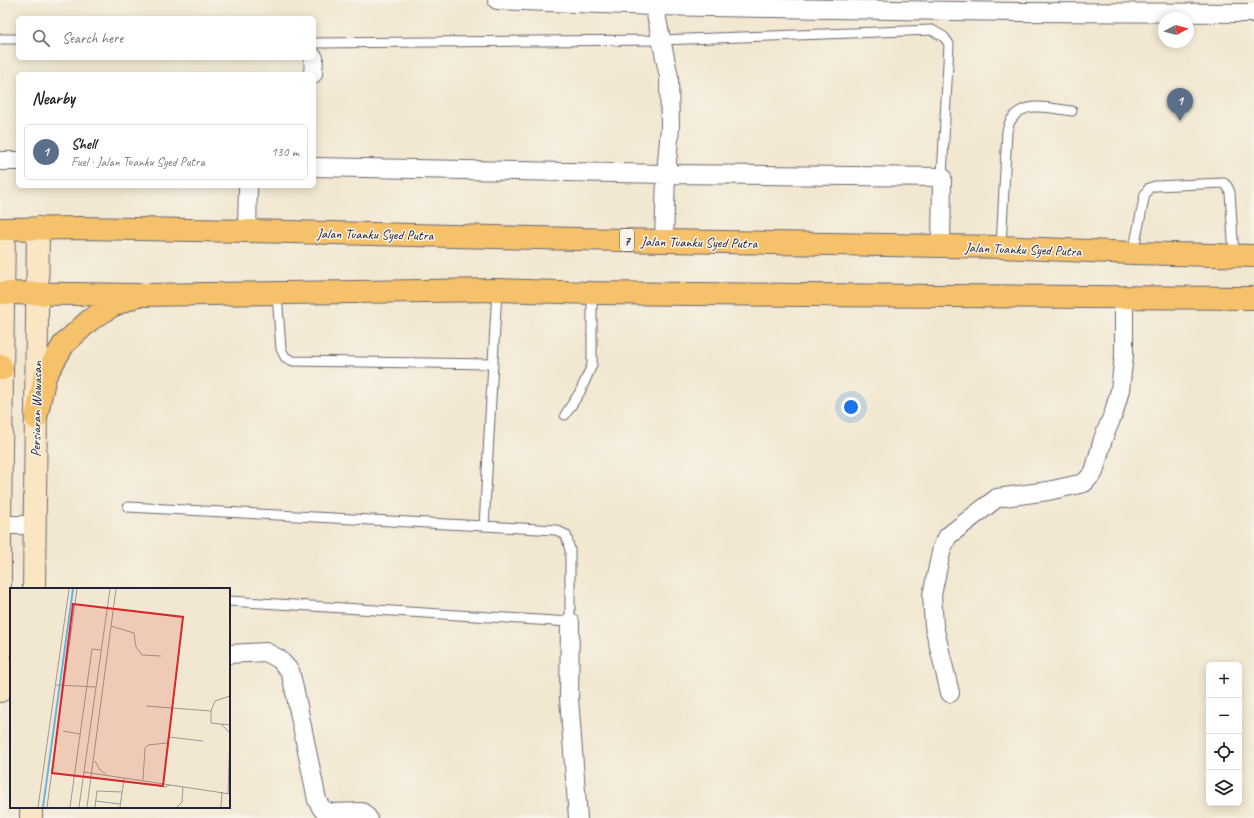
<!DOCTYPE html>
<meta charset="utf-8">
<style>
body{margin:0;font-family:Caveat,sans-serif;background:#f2f2f2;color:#222}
.controls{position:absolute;right:12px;bottom:12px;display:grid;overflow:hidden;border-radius:6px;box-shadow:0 2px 10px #0003}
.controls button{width:36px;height:36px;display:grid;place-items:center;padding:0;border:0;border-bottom:1px solid #e0e0e0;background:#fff;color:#222;font:20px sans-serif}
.compass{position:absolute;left:1158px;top:12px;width:36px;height:36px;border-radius:50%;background:#fff;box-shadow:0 2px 10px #0003;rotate:83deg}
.you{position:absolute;left:851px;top:407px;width:14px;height:14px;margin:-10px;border:3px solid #fff;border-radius:50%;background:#1a73e8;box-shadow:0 0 0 6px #1a73e833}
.badge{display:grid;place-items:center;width:26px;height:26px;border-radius:50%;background:#c8321e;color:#fff;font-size:13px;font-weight:700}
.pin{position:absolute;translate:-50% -33px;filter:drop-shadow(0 1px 2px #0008)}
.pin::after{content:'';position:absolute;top:21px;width:14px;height:12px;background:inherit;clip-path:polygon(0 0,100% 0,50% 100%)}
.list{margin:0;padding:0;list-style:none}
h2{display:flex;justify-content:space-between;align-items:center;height:52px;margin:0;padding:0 16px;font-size:17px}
h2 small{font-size:13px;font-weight:400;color:#767676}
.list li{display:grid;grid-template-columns:26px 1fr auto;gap:12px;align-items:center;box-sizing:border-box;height:56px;margin:0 8px 8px;padding:0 8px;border:1px solid #e0e0e0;border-radius:6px}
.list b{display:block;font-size:15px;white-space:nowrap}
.list p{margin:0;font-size:13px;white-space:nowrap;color:#767676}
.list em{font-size:13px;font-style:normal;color:#767676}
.icon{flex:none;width:22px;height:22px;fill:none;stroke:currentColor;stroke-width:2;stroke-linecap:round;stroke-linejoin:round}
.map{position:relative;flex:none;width:1254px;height:818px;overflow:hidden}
.search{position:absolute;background:#fff;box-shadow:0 2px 10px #0003;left:16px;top:16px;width:300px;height:44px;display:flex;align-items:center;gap:10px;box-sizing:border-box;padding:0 14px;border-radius:6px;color:#767676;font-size:15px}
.panel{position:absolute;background:#fff;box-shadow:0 2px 10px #0003;left:16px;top:72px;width:300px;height:116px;border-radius:6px}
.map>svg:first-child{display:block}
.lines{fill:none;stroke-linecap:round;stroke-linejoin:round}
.service-casing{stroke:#6b676f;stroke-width:11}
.minor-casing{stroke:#6b676f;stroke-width:20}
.secondary-casing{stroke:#6b676f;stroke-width:24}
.primary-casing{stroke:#6b676f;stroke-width:24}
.service{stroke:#fff;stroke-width:9}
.minor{stroke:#fff;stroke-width:18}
.secondary{stroke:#fbe6c4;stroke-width:22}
.primary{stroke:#f5c16b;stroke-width:22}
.labels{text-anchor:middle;stroke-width:3;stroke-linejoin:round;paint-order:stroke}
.shield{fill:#f7f3e8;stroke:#62616f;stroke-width:1}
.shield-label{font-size:13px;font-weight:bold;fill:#22223b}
.street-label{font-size:14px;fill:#22223b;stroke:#f7f3e8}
.inset-river{fill:none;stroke:#6ab3e2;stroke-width:2}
.inset-road{fill:none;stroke:#9f9894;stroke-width:1}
.view{fill:#d62828;fill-opacity:0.15;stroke:#d62828;stroke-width:2}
.inset-edge{fill:none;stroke:#22223b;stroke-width:2}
</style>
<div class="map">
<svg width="1254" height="818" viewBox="0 0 1254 818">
<rect width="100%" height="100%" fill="#f7f3e8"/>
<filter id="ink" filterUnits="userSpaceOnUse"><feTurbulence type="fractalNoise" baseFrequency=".025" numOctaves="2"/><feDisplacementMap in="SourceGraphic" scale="8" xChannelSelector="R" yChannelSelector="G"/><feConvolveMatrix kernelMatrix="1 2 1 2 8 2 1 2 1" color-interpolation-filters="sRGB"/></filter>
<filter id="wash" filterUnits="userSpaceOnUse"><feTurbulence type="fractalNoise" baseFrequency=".012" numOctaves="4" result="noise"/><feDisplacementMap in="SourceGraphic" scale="16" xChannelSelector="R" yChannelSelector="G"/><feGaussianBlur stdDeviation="0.9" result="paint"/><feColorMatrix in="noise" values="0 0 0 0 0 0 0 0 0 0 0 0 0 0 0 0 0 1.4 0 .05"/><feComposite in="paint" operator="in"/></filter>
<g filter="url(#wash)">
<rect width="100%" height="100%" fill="#f2e7d0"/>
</g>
<g filter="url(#ink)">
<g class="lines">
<defs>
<path id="service" d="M0,39H18
M314,43L661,40L932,30L944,37L949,44L942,177
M1001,247L1007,131C1008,128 1009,123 1011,120C1024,99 1053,109 1072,111
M1133,253L1145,194L1149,188L1155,186L1224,183L1227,186L1230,192L1234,256
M277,293L281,349L285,357L293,361L493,364
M565,415L580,392L592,365V293
M128,507L484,526
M229,601L570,622V550L566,535L556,530L484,526L497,290"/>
<path id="minor" d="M497,0L654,6L1016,12L1254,13
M653,0L669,77L670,127L666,174L664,241
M313,74L314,58
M0,161H18
M314,167L666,174L942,177L941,246
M247,231L248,186
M0,525H34
M570,622L569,698L578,818
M229,654L266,652L279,659L290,671L295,692L317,800L322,809L331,813L362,812L368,818
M950,693L934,626L932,595L942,548L948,536L997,498L1048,491L1084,483L1094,472L1103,439L1114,412L1120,390L1124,355V297"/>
<path id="secondary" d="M34,589L38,228
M0,691V525L4,229
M31,818V807"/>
<path id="primary" d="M0,229L80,228L247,231L664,241L1001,247L1133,253L1254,256
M0,293L140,295L497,290L592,293L804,295L1254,298
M0,365L2,369
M36,418L45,376L64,344L90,320L112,306L133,297"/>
</defs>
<use href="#service" class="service-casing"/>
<use href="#minor" class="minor-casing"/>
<use href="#secondary" class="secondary-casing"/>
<use href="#primary" class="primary-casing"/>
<use href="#service" class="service"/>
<use href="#minor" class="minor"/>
<use href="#secondary" class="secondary"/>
<use href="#primary" class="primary"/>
</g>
</g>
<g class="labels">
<rect class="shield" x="620" y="229" width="14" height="22" rx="3"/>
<g class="shield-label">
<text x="627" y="245">7</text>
</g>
<g class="street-label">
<text transform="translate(375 234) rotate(1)" y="5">Jalan Tuanku Syed Putra</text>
<text transform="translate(699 242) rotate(1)" y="5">Jalan Tuanku Syed Putra</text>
<text transform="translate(1023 249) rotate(2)" y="5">Jalan Tuanku Syed Putra</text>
<text transform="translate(36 409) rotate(-89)" y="5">Persiaran Wawasan</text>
</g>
</g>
<g transform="translate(10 588)">
<rect width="220" height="220" fill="#f2e7d0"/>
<path class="inset-river" d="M33,219L63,1"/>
<path class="inset-road" d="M101,38L124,45L126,59L132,67L151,68M46,97L86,99M136,118L201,123V135L220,137M201,123L205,113L220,108M211,136L220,145M53,143L70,146M85,173L90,182L96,186M74,184L220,206M73,188L155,199L160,197M133,192L135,160L138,157L157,155L159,149L193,153M218,206L220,147M85,213L110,216M28,219L59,1M37,219L67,1M60,219L82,61L91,62M69,219L100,1M77,219L106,1M85,219L87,203L112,204M110,219L114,191M167,219L172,214L173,199M211,219L212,204"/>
<path class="view" d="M63,16L173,29L153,198L42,185Z"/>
<rect width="220" height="220" class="inset-edge"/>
</g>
</svg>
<div class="controls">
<button>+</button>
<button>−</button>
<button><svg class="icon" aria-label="locate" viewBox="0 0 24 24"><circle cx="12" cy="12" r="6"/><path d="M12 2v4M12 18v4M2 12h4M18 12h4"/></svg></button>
<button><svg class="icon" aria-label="layers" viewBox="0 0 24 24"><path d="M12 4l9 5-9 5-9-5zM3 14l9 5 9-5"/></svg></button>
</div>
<svg class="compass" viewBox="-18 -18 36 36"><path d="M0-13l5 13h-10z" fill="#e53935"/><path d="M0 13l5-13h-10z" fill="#767676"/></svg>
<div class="you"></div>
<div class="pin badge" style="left:1180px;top:121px;background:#5c6f8a">1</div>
<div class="search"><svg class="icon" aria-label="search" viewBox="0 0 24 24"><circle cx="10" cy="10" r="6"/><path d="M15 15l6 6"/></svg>Search here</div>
<section class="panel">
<h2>Nearby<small></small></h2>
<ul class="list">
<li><span class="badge" style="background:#5c6f8a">1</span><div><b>Shell</b><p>Fuel · Jalan Tuanku Syed Putra</p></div><em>130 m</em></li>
</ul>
</section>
</div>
